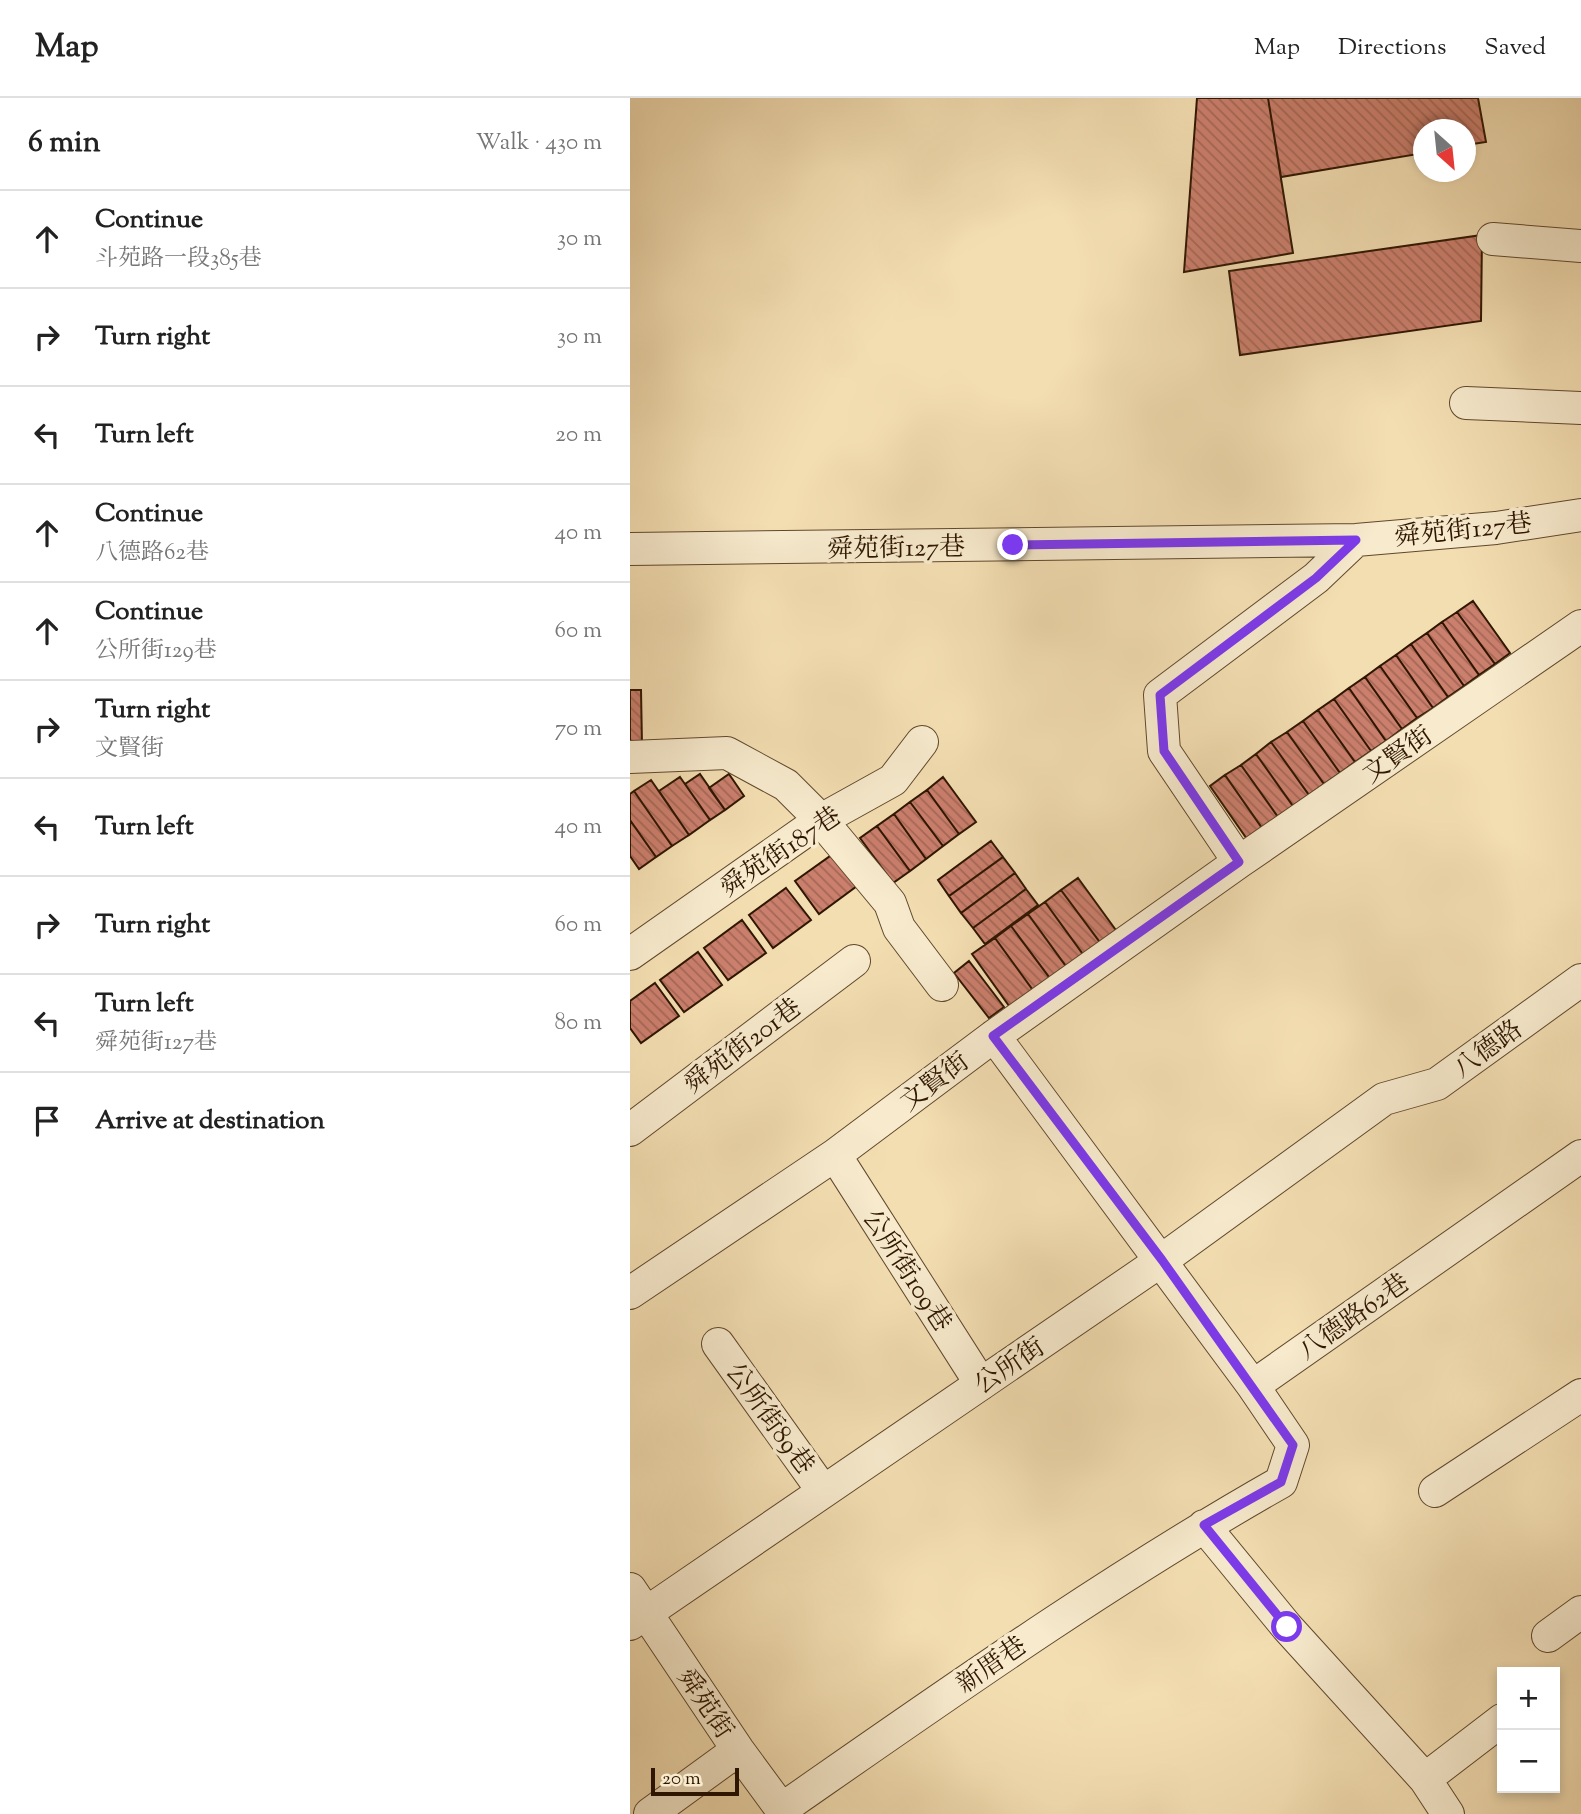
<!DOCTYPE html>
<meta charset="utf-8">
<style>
body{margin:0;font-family:"Sorts Mill Goudy","Noto Serif TC",serif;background:#f6f6f6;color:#222}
.controls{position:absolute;right:21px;bottom:21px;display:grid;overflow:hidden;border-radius:0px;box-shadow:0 4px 10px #0003}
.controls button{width:63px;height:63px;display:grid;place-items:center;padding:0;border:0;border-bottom:2px solid #e0e0e0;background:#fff;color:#222;font:35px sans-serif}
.compass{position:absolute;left:783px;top:21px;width:63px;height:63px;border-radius:50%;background:#fff;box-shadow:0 4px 10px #0003;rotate:153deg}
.scale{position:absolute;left:21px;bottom:18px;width:88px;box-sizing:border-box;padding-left:7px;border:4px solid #2f1600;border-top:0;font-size:19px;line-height:24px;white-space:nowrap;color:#2f1600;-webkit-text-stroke:5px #f7eacd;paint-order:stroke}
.stop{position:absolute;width:21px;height:21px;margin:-16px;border:5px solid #7c3aed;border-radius:50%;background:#fff}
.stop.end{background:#7c3aed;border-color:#fff;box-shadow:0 2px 7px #0008}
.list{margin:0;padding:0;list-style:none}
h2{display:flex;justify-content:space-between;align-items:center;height:91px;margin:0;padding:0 28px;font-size:30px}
h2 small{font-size:23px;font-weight:400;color:#767676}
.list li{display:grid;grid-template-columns:46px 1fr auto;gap:21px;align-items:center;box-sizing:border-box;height:98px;padding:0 28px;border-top:2px solid #e0e0e0}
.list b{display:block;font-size:26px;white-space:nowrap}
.list p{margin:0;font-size:23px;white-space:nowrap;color:#767676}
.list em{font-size:23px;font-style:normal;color:#767676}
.icon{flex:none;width:38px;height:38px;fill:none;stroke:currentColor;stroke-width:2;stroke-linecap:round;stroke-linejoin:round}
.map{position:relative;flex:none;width:951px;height:1716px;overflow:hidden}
header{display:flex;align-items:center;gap:42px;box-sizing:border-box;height:98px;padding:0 35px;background:#fff;border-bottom:2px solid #e0e0e0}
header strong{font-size:33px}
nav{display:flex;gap:38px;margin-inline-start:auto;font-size:24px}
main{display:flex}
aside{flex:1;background:#fff}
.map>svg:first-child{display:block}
.building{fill:url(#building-back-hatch);stroke:#2f1600;stroke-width:2}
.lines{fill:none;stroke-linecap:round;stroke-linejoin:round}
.minor-casing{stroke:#60482c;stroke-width:34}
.minor{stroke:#f7eacd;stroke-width:32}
.route{stroke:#7c3aed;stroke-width:9}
.labels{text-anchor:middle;stroke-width:7;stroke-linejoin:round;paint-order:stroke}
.street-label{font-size:26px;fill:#2f1600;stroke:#f7eacd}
</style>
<header>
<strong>Map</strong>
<nav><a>Map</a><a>Directions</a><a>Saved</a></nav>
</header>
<main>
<aside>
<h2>6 min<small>Walk · 430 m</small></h2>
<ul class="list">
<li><svg class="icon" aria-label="ahead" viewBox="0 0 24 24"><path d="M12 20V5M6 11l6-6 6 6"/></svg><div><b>Continue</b><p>斗苑路一段385巷</p></div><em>30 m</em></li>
<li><svg class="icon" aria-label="right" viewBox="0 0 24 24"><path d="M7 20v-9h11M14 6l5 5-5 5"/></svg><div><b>Turn right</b></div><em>30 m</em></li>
<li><svg class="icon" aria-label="left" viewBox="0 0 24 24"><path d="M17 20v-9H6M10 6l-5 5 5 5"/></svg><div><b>Turn left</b></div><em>20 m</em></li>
<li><svg class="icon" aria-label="ahead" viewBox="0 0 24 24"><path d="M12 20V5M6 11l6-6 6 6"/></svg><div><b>Continue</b><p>八德路62巷</p></div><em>40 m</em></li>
<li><svg class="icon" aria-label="ahead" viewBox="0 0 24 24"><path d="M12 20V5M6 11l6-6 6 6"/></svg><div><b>Continue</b><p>公所街129巷</p></div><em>60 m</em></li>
<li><svg class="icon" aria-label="right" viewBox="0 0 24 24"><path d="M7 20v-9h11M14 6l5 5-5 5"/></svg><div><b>Turn right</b><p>文賢街</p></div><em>70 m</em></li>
<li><svg class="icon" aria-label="left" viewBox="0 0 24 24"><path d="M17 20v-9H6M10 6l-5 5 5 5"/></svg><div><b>Turn left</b></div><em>40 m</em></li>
<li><svg class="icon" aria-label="right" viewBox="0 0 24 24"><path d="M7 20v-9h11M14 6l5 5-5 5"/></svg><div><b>Turn right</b></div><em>60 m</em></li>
<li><svg class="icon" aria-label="left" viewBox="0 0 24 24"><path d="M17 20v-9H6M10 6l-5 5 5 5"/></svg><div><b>Turn left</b><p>舜苑街127巷</p></div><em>80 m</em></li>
<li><svg class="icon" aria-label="arrive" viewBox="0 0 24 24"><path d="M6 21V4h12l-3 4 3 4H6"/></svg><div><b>Arrive at destination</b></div></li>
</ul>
</aside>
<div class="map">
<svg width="951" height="1716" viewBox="0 0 951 1716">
<defs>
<pattern id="building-back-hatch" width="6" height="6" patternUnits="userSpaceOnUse" patternTransform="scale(1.75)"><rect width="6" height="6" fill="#cb7f6d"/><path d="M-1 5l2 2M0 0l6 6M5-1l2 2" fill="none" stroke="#a56757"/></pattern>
</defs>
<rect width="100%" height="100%" fill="#f3deb2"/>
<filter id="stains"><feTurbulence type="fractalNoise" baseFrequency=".00286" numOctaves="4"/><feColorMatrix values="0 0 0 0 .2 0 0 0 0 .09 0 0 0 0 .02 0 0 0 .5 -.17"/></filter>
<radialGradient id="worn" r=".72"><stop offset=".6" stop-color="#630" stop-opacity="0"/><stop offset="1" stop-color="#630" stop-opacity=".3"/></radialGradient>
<path class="building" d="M567,0H638L663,155L554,174Z
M638,0H848L856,44L836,47V32H794V55L651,79Z
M852,137L851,223L610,257L599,173Z
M843,503L880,555L865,566L827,514Z
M827,514L865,566L849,577L812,524Z
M812,524L849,577L834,588L797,535Z
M797,535L834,588L818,599L781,546Z
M781,546L818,599L803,610L766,557Z
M766,557L803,610L787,620L750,568Z
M750,568L787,620L772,631L735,579Z
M735,579L772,631L756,643L719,590Z
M719,590L756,643L741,653L704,601Z
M0,592H11L12,647H0Z
M704,601L741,653L725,664L688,612Z
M688,612L725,664L710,675L673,623Z
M673,623L710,675L694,686L657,634Z
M657,634L694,686L679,697L641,644Z
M641,644L679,697L663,708L626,656Z
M626,656L663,708L648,719L611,667Z
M611,667L648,719L632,730L595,677Z
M70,676L95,712L80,722L55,686Z
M99,676L114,698L95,712L79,690Z
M595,677L632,730L617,741L580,688Z
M50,679L80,722L59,737L29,693Z
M313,679L346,724L329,736L297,692Z
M21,682L59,737L42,748L4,693Z
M297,692L329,736L313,748L280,704Z
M4,693L42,748L26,759L0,722V696Z
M280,704L313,748L296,761L264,716Z
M264,716L296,761L280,773L247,728Z
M0,722L26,759L9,771L0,758Z
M247,728L280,773L263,785L230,740Z
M361,743L373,759L319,798L308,782Z
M203,756L227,788L189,816L165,783Z
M373,759L385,775L331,815L319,798Z
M385,775L396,791L343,830L331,815Z
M448,780L488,835L472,847L431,792Z
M156,790L181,822L143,850L119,817Z
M396,791L408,807L355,846L343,830Z
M431,792L472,847L455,859L415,804Z
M415,804L455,859L438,871L398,816Z
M398,816L438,871L422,883L381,828Z
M112,822L136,855L98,882L74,850Z
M381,828L422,883L405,895L365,840Z
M365,840L405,895L382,912L342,856Z
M68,854L92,887L54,914L30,882Z
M339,863L374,909L359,920L324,875Z
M25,885L49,918L11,945L0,930V903Z"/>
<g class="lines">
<defs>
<path id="minor" d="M863,141L951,148
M836,305L951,310
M0,451L726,442L866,430L951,417
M0,659L97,655L156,687L191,722L260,805L269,830L312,887
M609,764L534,653L530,597L686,480L726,442
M0,856L191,722L263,682L292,644
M364,938L623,1288L951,1058
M0,1032L224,863
M205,1057L351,1286
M0,1195L205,1057L364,938L609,764L951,528
M88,1246L193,1393
M805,1393L951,1297
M574,1428L657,1529L795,1681L818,1716
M0,1491L108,1652L155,1716
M0,1526L532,1162L754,1001L807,986L951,882
M918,1538L951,1514
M795,1681L872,1622
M152,1711C316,1597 478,1482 651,1384L663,1347L623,1288
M20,1716L108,1652"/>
</defs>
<use href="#minor" class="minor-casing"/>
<use href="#minor" class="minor"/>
</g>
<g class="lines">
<path class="route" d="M383,447L726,442L686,480L530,597L534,653L609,764L363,938L532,1162L663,1347L651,1384L574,1427L657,1529"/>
</g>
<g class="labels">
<g class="street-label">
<text transform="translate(833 431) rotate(-6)" y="9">舜苑街127巷</text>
<text transform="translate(266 449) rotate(-1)" y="9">舜苑街127巷</text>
<text transform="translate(767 656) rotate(-35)" y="9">文賢街</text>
<text transform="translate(150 753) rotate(-34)" y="9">舜苑街187巷</text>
<text transform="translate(112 947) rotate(-37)" y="9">舜苑街201巷</text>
<text transform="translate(857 950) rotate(-36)" y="9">八德路</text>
<text transform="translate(304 983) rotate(-37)" y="9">文賢街</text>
<text transform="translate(278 1172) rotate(57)" y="9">公所街109巷</text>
<text transform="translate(723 1218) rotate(-35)" y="9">八德路62巷</text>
<text transform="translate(379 1267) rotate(-34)" y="9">公所街</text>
<text transform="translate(141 1320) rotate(54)" y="9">公所街89巷</text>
<text transform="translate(361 1566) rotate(-35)" y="9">新厝巷</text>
<text transform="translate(76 1605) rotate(56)" y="9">舜苑街</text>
</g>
</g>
<rect width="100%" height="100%" filter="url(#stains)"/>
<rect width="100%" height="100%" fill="url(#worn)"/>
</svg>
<div class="controls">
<button>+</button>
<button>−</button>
</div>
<svg class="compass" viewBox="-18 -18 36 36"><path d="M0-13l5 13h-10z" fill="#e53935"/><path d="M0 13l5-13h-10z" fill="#767676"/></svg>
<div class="scale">20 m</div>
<div class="stop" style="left:657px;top:1529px"></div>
<div class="stop end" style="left:383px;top:447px"></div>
</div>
</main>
